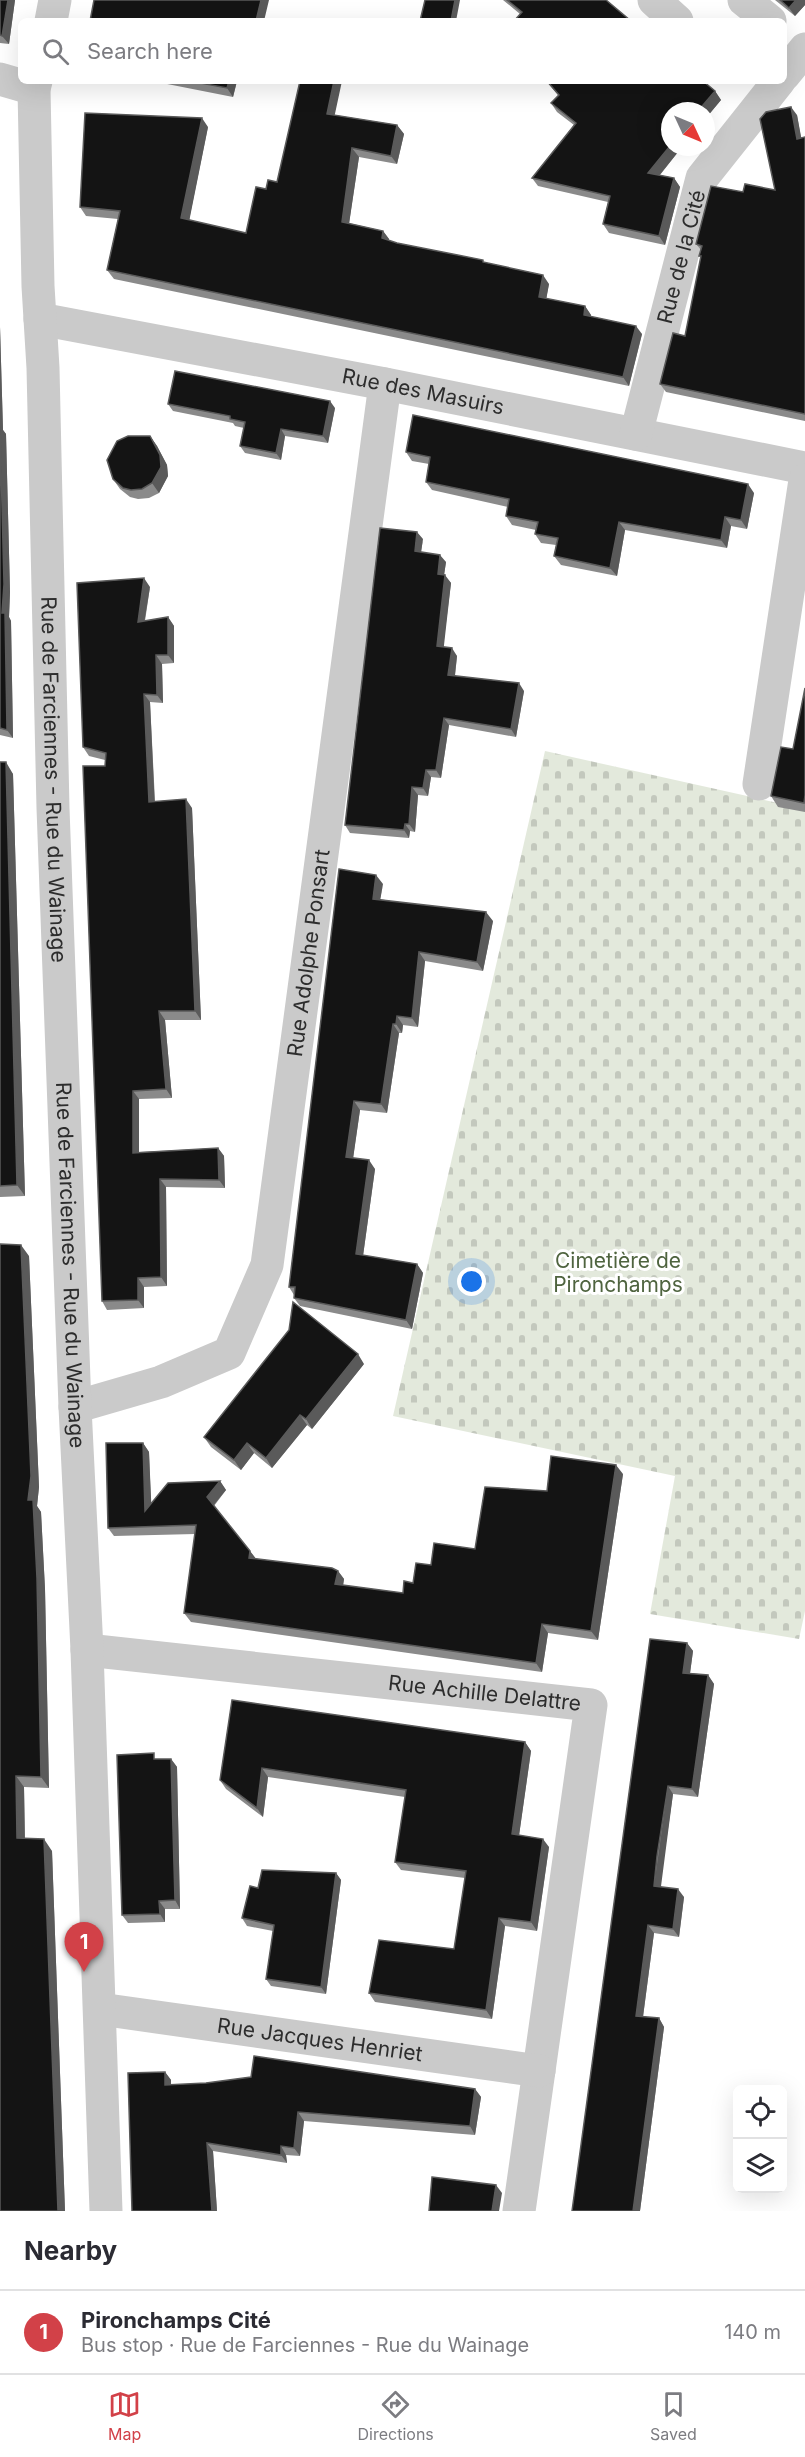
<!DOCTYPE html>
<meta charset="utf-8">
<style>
body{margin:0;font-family:Inter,sans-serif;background:#f7f7f7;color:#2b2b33}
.controls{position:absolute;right:18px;bottom:18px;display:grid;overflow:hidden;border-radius:9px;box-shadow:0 6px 24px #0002}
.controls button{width:54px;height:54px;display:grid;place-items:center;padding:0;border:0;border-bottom:2px solid #e1e1e2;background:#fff;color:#2b2b33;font:30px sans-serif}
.compass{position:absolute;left:661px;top:102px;width:54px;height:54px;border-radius:50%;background:#fff;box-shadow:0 6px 24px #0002;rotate:134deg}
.you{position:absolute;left:472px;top:1282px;width:21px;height:21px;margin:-15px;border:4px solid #fff;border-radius:50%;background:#1a73e8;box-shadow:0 0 0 9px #1a73e833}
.badge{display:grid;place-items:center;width:39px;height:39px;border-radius:50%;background:#d24148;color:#fff;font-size:20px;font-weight:700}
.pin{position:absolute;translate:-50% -50px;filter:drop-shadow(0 2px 3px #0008)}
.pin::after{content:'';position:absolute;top:32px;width:21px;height:18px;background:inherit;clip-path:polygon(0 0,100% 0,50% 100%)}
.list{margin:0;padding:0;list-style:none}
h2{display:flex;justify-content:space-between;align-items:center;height:78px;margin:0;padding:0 24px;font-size:26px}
h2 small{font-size:20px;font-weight:400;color:#7c7c81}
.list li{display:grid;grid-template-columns:39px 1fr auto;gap:18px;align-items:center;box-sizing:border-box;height:84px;padding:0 24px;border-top:2px solid #e1e1e2}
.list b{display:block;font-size:22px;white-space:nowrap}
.list p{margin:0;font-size:20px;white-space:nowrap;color:#7c7c81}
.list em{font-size:20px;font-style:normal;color:#7c7c81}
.icon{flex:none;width:33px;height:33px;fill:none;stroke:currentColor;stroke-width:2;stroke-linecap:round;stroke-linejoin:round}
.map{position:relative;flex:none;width:805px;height:2211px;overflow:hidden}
.search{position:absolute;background:#fff;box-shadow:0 6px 24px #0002;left:18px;right:18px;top:18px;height:66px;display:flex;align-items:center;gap:15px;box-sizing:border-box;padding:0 21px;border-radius:9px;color:#7c7c81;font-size:22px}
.sheet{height:162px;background:#fff}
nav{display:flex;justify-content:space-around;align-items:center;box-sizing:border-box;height:84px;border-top:2px solid #e1e1e2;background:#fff;font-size:16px;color:#7c7c81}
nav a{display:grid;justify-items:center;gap:3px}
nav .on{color:#d24148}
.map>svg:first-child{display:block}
.cemetery{fill:url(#cemetery-stones)}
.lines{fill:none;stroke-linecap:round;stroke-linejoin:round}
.minor{stroke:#cacaca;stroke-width:33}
.tertiary{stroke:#cacaca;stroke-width:33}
.wall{fill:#8a8a8a}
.shaded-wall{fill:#5a5a5a}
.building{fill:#141414;stroke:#5a5a5a;stroke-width:1.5}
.labels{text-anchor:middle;stroke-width:6;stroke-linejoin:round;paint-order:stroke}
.street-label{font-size:21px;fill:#2d2d2d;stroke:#fff}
.park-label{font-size:21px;fill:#4f643f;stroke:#fff}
</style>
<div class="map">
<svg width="805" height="2211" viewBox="0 0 805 2211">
<defs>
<pattern id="cemetery-stones" width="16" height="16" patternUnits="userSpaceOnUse" patternTransform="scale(1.5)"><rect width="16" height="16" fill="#e3e9dc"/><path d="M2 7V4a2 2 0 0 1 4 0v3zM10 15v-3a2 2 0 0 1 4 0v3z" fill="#c3c8bd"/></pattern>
</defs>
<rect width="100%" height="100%" fill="#fff"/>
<path class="cemetery" d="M545,751L805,809V1611L799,1639L650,1614L675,1476L393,1416Z"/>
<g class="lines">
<g class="minor">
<path d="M654,0L677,21"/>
<path d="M744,0L770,21"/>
<path d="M784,75L805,49"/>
<path id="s1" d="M40,319L385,384L805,468"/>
<path id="s2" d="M636,434L702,178L779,81"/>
<path d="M759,784L805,480"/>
<path id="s3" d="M75,1407L161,1382L229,1353L267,1265L385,384"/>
<path id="s4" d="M87,1650L591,1705L519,2211"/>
<path id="s5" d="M100,2009L539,2071"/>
</g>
<g class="tertiary">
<path d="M51,21L55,0"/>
<path d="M0,79L34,89"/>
<path id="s6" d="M36,81L34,89L38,286L43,368L53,808L75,1407L87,1650L106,2211"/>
</g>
</g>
<path class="wall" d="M0,0H15L9,44L0,43Z
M503,0H606L520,14Z
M775,0H805V5L795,16Z
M152,81H237L233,97Z
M546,81H703L715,91L721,100L706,118V111L670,147H682L660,175L674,178L680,187L665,245L609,233L603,224L608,202L538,186L532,178L574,125L557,112L551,103L558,95Z
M335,115L397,125L404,134L397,164L359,157L349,223L383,231L389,239V241L397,243L485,263L549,284L546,299L585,306L591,315V317L642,334L629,386L114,279L107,270L118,219L86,216L80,207L208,127L189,220L246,233L266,189L277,182Z
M797,115L801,138L805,137V421L666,392L660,384L685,336L701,258L699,256L701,250L696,244L743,192L775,190Z
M0,327L3,430L6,434L10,592L9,617L11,621L13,738L0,735Z
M168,404L335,408L328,443L285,436L281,460L245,453L240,446L244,428L235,426L233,423L173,411Z
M150,436L157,446L167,465L168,476L159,493L149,498L138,499L130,497L120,489L113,479Z
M406,452L754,493L747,529L731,526L727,548L625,530L617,576L561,565L554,556L556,545L541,543L535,534L536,530L512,525L506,516L508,507L432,490L426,482L429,464L412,461Z
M423,539L421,552L446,562L444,575L451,583L443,647L457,656L455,676L524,691L516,737L449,725L441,778L431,777L428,796L418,795L415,832L410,831L409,838L350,833L345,825Z
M150,587L145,621L168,617L174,626V663L162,664L163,703L150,702L155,801L192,808L201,1020H165L172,1098L139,1099V1152L218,1148L224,1156L225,1188L166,1187L167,1286L144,1287V1308L107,1310L102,1301L105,760L89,756L83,747Z
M805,688V812L778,807L771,796L793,749Z
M0,762L13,774L25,1196L0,1197Z
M383,884L380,899L493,921L483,971L425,961L418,1027L403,1025L402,1033H399L387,1113L360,1110L353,1158L375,1169L363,1256L417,1264L423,1273L412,1329L300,1306L294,1298V1295L289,1287Z
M29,1256L39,1487L37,1506L41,1512L45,1589L49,1788L24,1787L25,1838L52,1851L65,2211H0Z
M364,1364L312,1429L307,1425L272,1468L254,1453L241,1470L211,1447L204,1437Z
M143,1443L149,1452L151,1504L220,1481L226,1490L214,1506L256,1559L338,1571L344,1579L343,1585L403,1593L431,1565L475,1549L547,1491L623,1474L598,1640L548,1633L542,1672L191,1622L184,1613L195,1534L114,1536L108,1528Z
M687,1643L693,1651L690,1673L708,1675L714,1684L698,1797L673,1794L663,1864L660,1887L684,1897L679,1937L654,1933L643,2017L659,2018L664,2027L640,2211H572Z
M232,1700L525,1742L531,1751L519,1835L549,1847L537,1931L505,1926L492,2019L375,2002L369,1993L454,1949L465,1878L401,1870L395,1862L405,1797L268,1777L263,1817L226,1789L220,1780Z
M158,1759H171L177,1767L180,1909H165V1922L128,1923L122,1915Z
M336,1873L341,1880L326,1994L271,1986L266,1979L273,1931L247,1926L242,1918L258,1888Z
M165,2072L171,2080V2085L475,2089L481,2097L475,2135L304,2121L300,2156L286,2155L287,2163L213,2151L217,2211Z"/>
<path class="shaded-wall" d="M8,0H15L9,44L2,36Z
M261,0H269L264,21H256Z
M455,0H460L456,21H451Z
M796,0H805V5L795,16L789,8Z
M229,81H237L233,97L227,88Z
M334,81H342L333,123L327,114Z
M715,91L721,100L706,118V111H698Z
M791,107L797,115L803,147L797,139Z
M202,118L208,127L188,227L181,218Z
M397,125L404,134L397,164L391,156Z
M670,146V147H682L654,182L648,173Z
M352,148L359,157L348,231L342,222Z
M674,178L680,187L665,245L659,236Z
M383,231L389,239L388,247L382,238Z
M543,275L549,284L545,306L539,297Z
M585,306L591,315L590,324L584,315Z
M636,326L642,334L629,386L623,377Z
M0,327L3,430L6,434L10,592L9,617L11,621L13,738L7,730L2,613L0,430Z
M330,401L335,408L328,443L323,436Z
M281,429L285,436L281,460L276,453Z
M150,436L157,446L167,465L168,476L159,493L152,483Z
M748,484L754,493L747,529L741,520Z
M725,517L731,526L727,548L721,540Z
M619,522L625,530L617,576L610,568Z
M417,532L423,539L420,559L415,551Z
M440,555L446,562L443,582L438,574Z
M445,575L451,583L443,654L437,646Z
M144,578L150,587L143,630L138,622Z
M168,617L174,626V663L168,655Z
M452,648L457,656L454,683L448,675Z
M156,655L162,664L163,703L157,695Z
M519,683L524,691L516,737L511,729Z
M144,694L150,702L155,810L149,802Z
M444,718L449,725L441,778L436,770Z
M6,762L13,774L25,1196L17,1185Z
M426,770L431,777L428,796L423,788Z
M412,787L418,795L415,832L409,824Z
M186,799L192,808L201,1020L195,1011Z
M405,824L410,831L409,838L404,830Z
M376,875L383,884L379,907L373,899Z
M486,912L493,921L483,971L477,962Z
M419,952L425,961L418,1027L412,1018Z
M159,1011L165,1020L172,1098L166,1089Z
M397,1016L403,1025L402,1033L396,1024Z
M393,1024L399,1033L387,1113L381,1104Z
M133,1091L139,1099V1161L133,1153Z
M354,1101L360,1110L352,1166L346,1157Z
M218,1148L224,1156L225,1188L219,1180Z
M369,1160L375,1169L362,1263L356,1254Z
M160,1179L166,1187L167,1286L161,1277Z
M21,1245L29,1256L39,1487L37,1506L41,1512L45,1589L49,1788L41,1777L28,1500Z
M417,1264L423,1273L412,1329L406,1320Z
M138,1278L144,1287V1308L138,1300Z
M358,1354L364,1364L312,1429L306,1419Z
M300,1415L307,1425L272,1468L266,1458Z
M143,1443L149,1452L152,1520L145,1511Z
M247,1443L254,1453L241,1470L234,1460Z
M616,1465L623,1474L598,1640L591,1631Z
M220,1481L226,1490L213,1506L207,1497Z
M250,1551L257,1560L249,1558Z
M338,1571L344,1579L342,1593L335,1584Z
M542,1624L548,1633L542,1672L536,1663Z
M687,1643L693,1651L689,1681L683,1673Z
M708,1675L714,1684L698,1797L692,1789Z
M525,1742L531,1751L518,1843L512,1834Z
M171,1759L177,1767L180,1909L175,1900Z
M262,1768L268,1777L263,1817L257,1808Z
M16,1776L24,1787L25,1850L17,1838Z
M668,1786L673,1794L660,1894L654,1886Z
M44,1839L52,1851L65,2211H58Z
M543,1839L549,1847L537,1931L531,1922Z
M336,1873L341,1880L326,1994L321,1987Z
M678,1889L684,1897L679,1937L673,1929Z
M159,1901L165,1909V1922L160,1914Z
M499,1918L505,1926L492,2019L486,2010Z
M648,1925L654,1933L642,2024L636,2016Z
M659,2018L664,2027L640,2211H633Z
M165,2072L171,2080V2094L165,2085Z
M475,2089L481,2097L475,2135L470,2126Z
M298,2112L304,2121L300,2156L294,2148Z
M207,2143L213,2151L217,2211H212Z
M281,2146L286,2155L287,2163L281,2155Z
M496,2185L502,2193L499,2211H492Z"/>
<path class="building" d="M0,0H8L2,36L0,35Z
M94,0H261L256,21H90Z
M425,0H455L451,21H420Z
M507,0H606L631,21H514L522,12Z
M780,0H796L789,8Z
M190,81H229L227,88Z
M300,81H334L327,114L397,125L391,156L352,148L342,222L383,231L382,238L397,243L483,260V262L543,275L539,297L585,306L584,315L636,326L623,377L107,270L120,211L80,207L85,113L202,118L181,218L246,233L256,187L266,189L268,180L277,182Z
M547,81H703L715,91L698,111H670V146L648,173L674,178L659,236L603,224L610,196L532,178L576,123L551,103L559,95Z
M791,107L797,139L805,137V414L660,384L673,333L685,336L701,256H699L702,246L696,244L711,186L743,192L745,184L775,190L760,119L766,112Z
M175,371L330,401L323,436L281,429L276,453L240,446L245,422L230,419V416L168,404Z
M413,415L748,484L741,520L725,517L721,540L619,522L610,568L554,556L558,538L535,534L538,522L506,516L509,499L426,482L430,457L406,452Z
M0,426L4,584L2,613H5L7,730L0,728Z
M128,436H150L160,455L161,467L152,483L142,489L131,490L123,488L113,479L107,460L117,441Z
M380,528L417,532L415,551L440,555L438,574L445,575L437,646L452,648L448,675L519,683L511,729L444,718L436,770H426L423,788L412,787L409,824H405L404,830L345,825Z
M144,578L138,622L168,617V655H156L157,695L144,694L149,802L186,799L195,1011H159L166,1089L133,1091V1153L218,1148L219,1180L160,1179L161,1277L138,1278V1300L102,1301L83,766H105L106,753L83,747L77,583Z
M805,688V795L804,803L771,796L781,747L793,749Z
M0,762H6L17,1185L0,1186Z
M339,869L376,875L373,899L486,912L477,962L419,952L412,1018L397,1016L396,1024H393L381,1104L354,1101L346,1157L369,1160L356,1254L417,1264L406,1320L294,1298L295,1287H289Z
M0,1244L21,1245L31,1476L28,1500H33L37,1578L41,1777L16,1776L17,1838L44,1839L58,2211H0Z
M293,1302L358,1354L306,1419L300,1415L266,1458L247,1443L234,1460L204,1437L289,1330Z
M106,1443H143L145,1511L168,1483L220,1481L207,1497L250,1551L249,1558L332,1568L338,1571L335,1584L403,1593L404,1581L413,1583L416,1563L431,1565L434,1543L475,1549L485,1487L547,1491L551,1456L616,1465L591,1631L542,1624L536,1663L184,1613L196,1525L108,1528Z
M650,1639L687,1643L683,1673L708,1675L692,1789L668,1786L657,1856L654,1886L678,1889L673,1929L648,1925L636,2016L659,2018L633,2211H572Z
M232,1700L525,1742L512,1834L543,1839L531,1922L499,1918L486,2010L369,1993L379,1940L454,1949L466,1871L395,1862L406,1790L262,1768L257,1808L220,1780Z
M154,1753V1759H171L175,1900L159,1901L160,1914L122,1915L117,1755Z
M262,1870L336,1873L321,1987L266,1979L274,1925L242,1918L250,1886L258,1888Z
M254,2056L475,2089L470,2126L298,2112L294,2148L281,2146V2155L207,2143L212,2211H132L128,2073L165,2072V2085L206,2083L251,2077Z
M432,2177L496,2185L492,2211H429Z"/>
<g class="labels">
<g class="street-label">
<text dy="7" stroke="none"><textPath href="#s2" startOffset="183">Rue de la Cité</textPath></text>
<text dy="7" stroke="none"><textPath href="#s1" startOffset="390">Rue des Masuirs</textPath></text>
<text dy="7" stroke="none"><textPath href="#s6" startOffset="699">Rue de Farciennes - Rue du Wainage</textPath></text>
<text dy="7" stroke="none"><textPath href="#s3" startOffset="574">Rue Adolphe Ponsart</textPath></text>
<text dy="7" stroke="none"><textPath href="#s6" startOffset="1185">Rue de Farciennes - Rue du Wainage</textPath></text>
<text dy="7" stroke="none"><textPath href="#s4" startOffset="400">Rue Achille Delattre</textPath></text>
<text dy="7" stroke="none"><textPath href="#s5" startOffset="222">Rue Jacques Henriet</textPath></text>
</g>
<g class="park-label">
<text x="618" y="1268">Cimetière de<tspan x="618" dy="24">Pironchamps</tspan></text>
</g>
</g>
</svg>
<div class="controls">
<button><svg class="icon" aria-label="locate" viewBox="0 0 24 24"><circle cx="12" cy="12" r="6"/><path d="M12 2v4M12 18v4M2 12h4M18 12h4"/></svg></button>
<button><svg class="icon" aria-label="layers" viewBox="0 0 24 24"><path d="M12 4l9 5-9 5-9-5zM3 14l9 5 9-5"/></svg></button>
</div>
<svg class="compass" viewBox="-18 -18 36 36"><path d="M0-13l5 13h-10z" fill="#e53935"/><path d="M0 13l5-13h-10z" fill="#7c7c81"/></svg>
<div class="you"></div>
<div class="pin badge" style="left:84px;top:1972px">1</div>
<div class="search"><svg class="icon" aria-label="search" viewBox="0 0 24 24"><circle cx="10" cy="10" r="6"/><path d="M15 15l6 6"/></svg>Search here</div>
</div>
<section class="sheet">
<h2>Nearby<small></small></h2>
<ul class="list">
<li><span class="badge">1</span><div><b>Pironchamps Cité</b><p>Bus stop · Rue de Farciennes - Rue du Wainage</p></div><em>140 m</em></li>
</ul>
</section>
<nav>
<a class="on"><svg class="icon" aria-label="map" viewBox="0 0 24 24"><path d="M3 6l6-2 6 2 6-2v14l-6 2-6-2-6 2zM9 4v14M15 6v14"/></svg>Map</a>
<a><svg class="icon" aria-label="directions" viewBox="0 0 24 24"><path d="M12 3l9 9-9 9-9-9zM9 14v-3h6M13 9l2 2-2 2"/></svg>Directions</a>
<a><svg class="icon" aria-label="saved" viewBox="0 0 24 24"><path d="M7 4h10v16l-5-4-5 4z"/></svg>Saved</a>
</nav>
